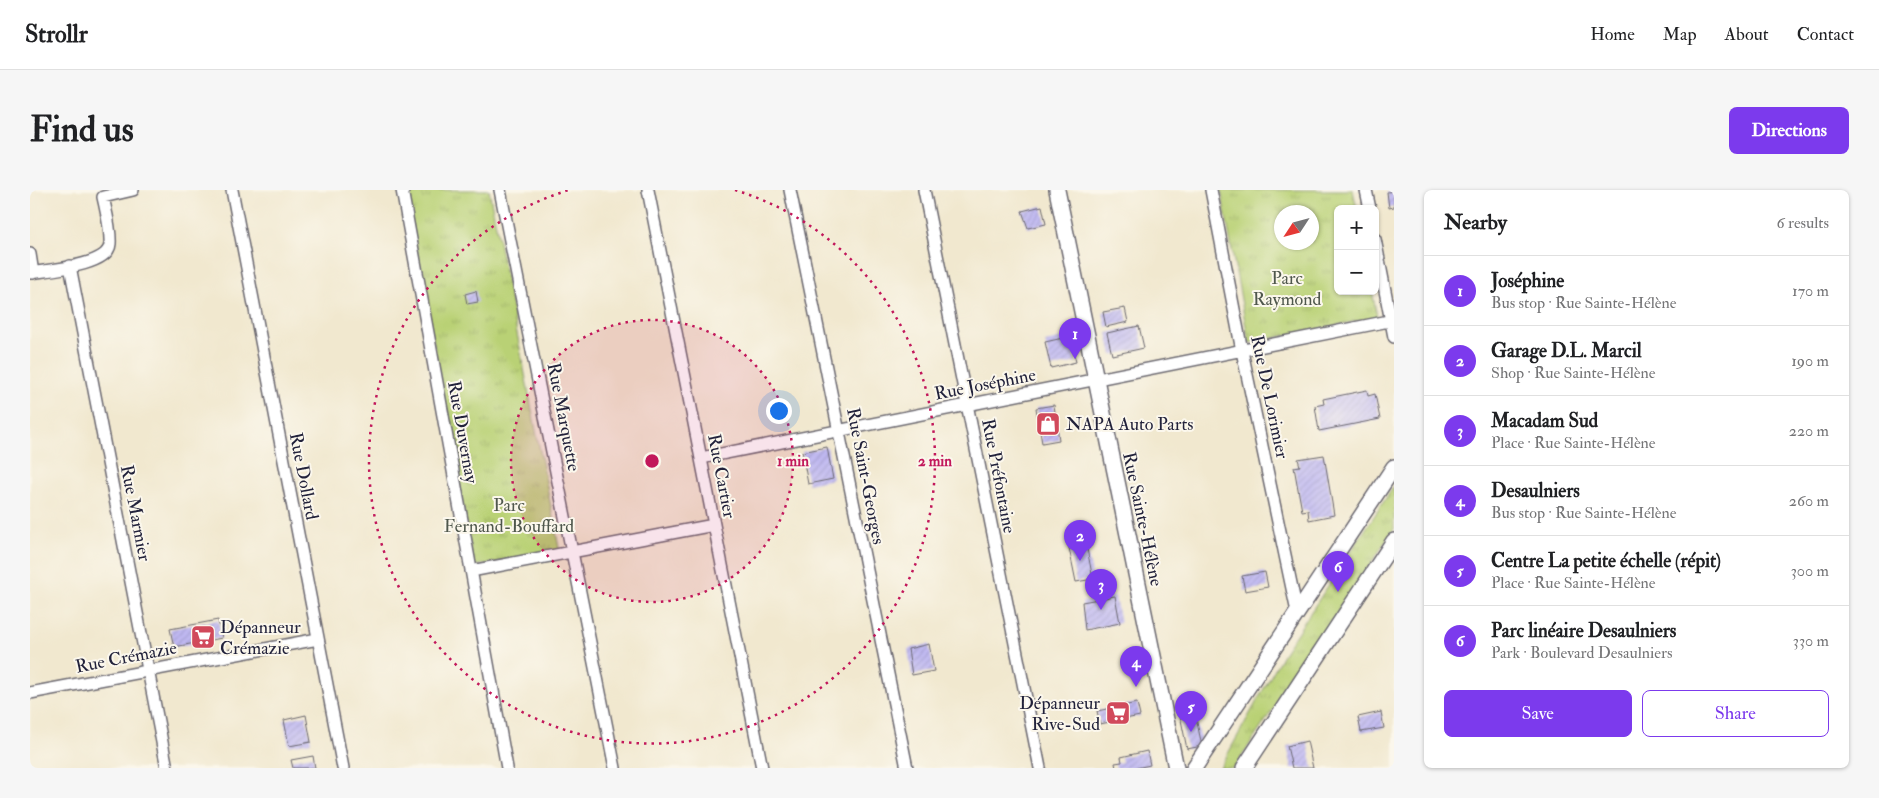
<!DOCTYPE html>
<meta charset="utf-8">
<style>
body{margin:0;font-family:"IM FELL Double Pica",serif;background:#f6f6f6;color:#202124}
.controls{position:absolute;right:15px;top:15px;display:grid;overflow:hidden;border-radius:8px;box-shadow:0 1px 4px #0004}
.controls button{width:45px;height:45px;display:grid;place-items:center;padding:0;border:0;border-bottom:1px solid #e0e0e0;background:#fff;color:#202124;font:25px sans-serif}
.compass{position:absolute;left:1244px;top:15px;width:45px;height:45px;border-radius:50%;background:#fff;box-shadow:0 1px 4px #0004;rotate:234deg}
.you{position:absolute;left:748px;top:220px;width:18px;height:18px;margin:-12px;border:4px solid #fff;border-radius:50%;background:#1a73e8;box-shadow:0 0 0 8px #1a73e833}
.badge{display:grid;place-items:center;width:32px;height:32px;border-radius:50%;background:#7c3aed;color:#fff;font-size:16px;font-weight:700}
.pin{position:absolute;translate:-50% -41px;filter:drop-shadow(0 1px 2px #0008)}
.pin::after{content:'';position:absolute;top:26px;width:18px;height:15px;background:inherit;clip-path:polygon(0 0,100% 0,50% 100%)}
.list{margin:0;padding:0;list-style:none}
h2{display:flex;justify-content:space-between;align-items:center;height:65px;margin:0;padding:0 20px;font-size:21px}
h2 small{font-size:16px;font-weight:400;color:#757577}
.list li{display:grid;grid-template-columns:32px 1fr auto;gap:15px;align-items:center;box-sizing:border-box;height:70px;padding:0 20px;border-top:1px solid #e0e0e0}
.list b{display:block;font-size:19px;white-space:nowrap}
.list p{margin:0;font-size:16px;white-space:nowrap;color:#757577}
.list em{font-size:16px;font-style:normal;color:#757577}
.actions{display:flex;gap:10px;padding:15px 20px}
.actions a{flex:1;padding:11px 0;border:1px solid #7c3aed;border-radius:8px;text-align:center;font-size:18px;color:#7c3aed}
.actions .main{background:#7c3aed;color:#fff}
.map{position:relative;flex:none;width:1364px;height:578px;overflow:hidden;border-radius:8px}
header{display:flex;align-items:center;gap:30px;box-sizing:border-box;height:70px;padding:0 25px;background:#fff;border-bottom:1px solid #e0e0e0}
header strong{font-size:24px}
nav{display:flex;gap:28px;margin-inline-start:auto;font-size:18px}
.intro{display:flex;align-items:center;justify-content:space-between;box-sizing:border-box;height:120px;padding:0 30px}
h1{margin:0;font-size:35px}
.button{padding:12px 22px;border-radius:8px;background:#7c3aed;color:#fff;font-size:18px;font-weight:700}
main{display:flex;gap:30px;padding:0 30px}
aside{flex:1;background:#fff;border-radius:8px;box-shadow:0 1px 4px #0004}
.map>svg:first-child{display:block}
.park{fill:url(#park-tufts);stroke:#6e7a58;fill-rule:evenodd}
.building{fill:url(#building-hatch)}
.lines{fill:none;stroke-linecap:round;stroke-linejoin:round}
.minor-casing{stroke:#6a676f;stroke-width:14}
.tertiary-casing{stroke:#6a676f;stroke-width:18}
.minor{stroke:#fff;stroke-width:11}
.tertiary{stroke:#fff;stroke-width:15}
.ring{fill:none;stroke:#c2185b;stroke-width:2.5;stroke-dasharray:2.5 5}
.labels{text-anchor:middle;stroke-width:4;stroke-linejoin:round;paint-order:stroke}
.park-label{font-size:18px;fill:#4f574c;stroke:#fbf7ec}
.street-label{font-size:18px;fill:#22223b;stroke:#fbf7ec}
.poi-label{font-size:18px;fill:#22223b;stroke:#fbf7ec;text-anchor:start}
.centre{fill:#c2185b;stroke:#fbf7ec;stroke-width:2.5}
.ring-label{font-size:15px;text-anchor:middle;font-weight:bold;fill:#c2185b;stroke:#fbf7ec;stroke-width:4;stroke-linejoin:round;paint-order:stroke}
</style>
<header>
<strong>Strollr</strong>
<nav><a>Home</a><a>Map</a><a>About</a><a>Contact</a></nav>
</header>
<div class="intro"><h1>Find us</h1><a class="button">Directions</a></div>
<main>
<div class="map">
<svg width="1364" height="578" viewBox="0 0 1364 578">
<defs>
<pattern id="park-tufts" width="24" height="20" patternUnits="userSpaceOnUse" patternTransform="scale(1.25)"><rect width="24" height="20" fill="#b9d175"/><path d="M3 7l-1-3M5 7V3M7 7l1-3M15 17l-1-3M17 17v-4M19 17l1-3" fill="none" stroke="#9fb366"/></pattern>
<pattern id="building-hatch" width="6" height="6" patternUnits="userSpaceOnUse" patternTransform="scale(1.25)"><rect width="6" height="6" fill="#bfb8f1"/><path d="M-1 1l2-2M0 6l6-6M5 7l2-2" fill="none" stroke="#a49ed0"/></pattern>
</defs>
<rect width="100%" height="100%" fill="#fbf7ec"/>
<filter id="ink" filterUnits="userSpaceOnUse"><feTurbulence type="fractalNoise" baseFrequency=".02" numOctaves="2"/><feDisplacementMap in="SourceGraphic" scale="10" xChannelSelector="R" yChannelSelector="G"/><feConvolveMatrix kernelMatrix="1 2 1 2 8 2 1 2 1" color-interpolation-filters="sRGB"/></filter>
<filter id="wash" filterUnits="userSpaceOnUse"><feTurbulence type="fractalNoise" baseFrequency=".0096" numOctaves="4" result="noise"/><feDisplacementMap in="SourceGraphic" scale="20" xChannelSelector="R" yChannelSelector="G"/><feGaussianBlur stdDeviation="1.12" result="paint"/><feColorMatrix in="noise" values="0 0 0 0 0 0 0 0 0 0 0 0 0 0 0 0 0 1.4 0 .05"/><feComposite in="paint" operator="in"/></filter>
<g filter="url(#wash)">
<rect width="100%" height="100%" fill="#f1e8cf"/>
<path class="park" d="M376,0H459L530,363L444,376Z
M1191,0H1323L1327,19H1308V101H1342L1347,127L1219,153ZM1252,22H1282V52H1252Z
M1364,296V339L1204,578H1190L1253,464Z"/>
<g id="blocks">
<path class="building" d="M1364,1V17L1359,18L1357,2Z
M1012,16L1016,34L998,38L992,21Z
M446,101L448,112L437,114L435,104Z
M1095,118L1098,132L1076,137L1073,122Z
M1109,136L1114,158L1082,165L1077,143Z
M1033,148L1034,154L1041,152L1046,172L1021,178L1015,152Z
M1337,200L1338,206L1345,204L1350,229L1289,241L1285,216L1294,214L1293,209Z
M1024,215L1029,250L1012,253L1006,218Z
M797,257L803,289L778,294L772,262Z
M1294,265L1304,325L1279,330L1278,320L1272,321L1264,277L1270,276L1268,269Z
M1055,349L1063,389L1046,392L1038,353Z
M1235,382L1238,397L1215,401L1212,386Z
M1085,406L1090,433L1055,440L1052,412Z
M188,430L192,448L144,457L140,439Z
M899,454L904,481L882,485L878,459Z
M1107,513L1110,526L1070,534L1067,521Z
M1170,516L1172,527L1166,528L1172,556L1157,559L1149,520Z
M1351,522L1354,538L1331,542L1328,527Z
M276,525L281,552L259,556L254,530Z
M1277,551L1283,578H1262L1257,556Z
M1117,561L1120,575L1106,578H1086L1085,573L1092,572L1091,567Z
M283,566L285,578H263L261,570Z"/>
</g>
</g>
<g filter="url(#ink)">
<use href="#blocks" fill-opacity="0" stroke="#6a676f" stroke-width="1"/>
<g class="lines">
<defs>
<path id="minor" d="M202,0L313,578
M372,0L477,578
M470,0L585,578
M618,0L732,578
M760,0L877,578
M894,0L1010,578
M1181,0L1212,161L1267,422
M1336,0L1340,19
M1345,49L1364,147
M0,64L3,83
M40,76L137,578
M0,83C18,80 79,76 80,54C81,39 76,21 73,7L103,0
M671,268L1364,130
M441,381L684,335
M0,503L288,449"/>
<path id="tertiary" d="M1027,0L1146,578
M1164,578L1364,277
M1214,578L1364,351"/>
</defs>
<use href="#minor" class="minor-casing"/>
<use href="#tertiary" class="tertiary-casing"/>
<use href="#minor" class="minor"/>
<use href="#tertiary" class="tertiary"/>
</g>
</g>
<circle cx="622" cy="271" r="141" fill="#c2185b" fill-opacity=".12"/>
<g class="ring">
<circle cx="622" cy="271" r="141"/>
<path d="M705 0A283 283 0 1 1 539 0"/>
</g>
<defs>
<symbol id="shop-square" viewBox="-11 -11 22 22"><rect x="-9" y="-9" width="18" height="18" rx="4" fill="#d1495b" stroke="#fbf7ec"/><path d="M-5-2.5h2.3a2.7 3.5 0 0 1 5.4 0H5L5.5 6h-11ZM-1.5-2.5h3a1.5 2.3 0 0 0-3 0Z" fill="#fff"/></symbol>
<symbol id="supermarket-square" viewBox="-11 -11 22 22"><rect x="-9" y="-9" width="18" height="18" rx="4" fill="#d1495b" stroke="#fbf7ec"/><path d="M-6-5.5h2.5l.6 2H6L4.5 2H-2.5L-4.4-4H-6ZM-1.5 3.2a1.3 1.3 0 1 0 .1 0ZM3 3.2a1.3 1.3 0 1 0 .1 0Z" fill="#fff"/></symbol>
</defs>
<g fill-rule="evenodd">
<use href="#shop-square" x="1004" y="220" width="28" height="28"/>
<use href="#supermarket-square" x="159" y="433" width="28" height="28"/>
<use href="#supermarket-square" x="1074" y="509" width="28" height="28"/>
</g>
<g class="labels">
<g class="park-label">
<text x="1257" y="94">Parc<tspan x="1257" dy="21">Raymond</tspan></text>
<text x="479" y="321">Parc<tspan x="479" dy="21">Fernand-Bouffard</tspan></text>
</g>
<g class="street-label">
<text transform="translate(955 194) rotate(-11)" y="6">Rue Joséphine</text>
<text transform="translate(1240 207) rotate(78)" y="6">Rue De Lorimier</text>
<text transform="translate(534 227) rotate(79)" y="6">Rue Marquette</text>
<text transform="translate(433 242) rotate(80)" y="6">Rue Duvernay</text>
<text transform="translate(274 286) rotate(79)" y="6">Rue Dollard</text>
<text transform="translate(692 286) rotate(79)" y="6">Rue Cartier</text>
<text transform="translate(836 286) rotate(79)" y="6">Rue Saint-Georges</text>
<text transform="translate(969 286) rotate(79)" y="6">Rue Préfontaine</text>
<text transform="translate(106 323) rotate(79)" y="6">Rue Marmier</text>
<text transform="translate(1113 329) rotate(78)" y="6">Rue Sainte-Hélène</text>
<text transform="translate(96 467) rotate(-11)" y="6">Rue Crémazie</text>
</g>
<g class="poi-label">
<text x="1036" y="240">NAPA Auto Parts</text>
<text x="190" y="443">Dépanneur<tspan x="190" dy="21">Crémazie</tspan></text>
<text x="1070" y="519" text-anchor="end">Dépanneur<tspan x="1070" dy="21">Rive-Sud</tspan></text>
</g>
</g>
<circle cx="622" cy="271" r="8" class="centre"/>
<g class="ring-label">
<text x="763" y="276">1 min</text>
<text x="905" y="276">2 min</text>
</g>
</svg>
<div class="controls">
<button>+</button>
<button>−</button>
</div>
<svg class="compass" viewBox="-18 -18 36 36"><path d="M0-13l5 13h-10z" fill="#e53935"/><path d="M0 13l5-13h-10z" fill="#757577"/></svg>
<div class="you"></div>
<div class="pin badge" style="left:1045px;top:169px">1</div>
<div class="pin badge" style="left:1050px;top:371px">2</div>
<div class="pin badge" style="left:1071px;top:420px">3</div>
<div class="pin badge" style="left:1106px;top:497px">4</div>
<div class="pin badge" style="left:1161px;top:542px">5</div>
<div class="pin badge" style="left:1308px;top:402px">6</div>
</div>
<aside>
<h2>Nearby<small>6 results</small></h2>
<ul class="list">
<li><span class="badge">1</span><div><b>Joséphine</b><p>Bus stop · Rue Sainte-Hélène</p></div><em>170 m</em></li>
<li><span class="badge">2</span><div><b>Garage D.L. Marcil</b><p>Shop · Rue Sainte-Hélène</p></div><em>190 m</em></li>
<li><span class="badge">3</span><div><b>Macadam Sud</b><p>Place · Rue Sainte-Hélène</p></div><em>220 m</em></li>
<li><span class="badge">4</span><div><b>Desaulniers</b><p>Bus stop · Rue Sainte-Hélène</p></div><em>260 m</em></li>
<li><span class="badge">5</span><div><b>Centre La petite échelle (répit)</b><p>Place · Rue Sainte-Hélène</p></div><em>300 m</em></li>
<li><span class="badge">6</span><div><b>Parc linéaire Desaulniers</b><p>Park · Boulevard Desaulniers</p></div><em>330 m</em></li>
</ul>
<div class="actions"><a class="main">Save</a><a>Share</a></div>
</aside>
</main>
